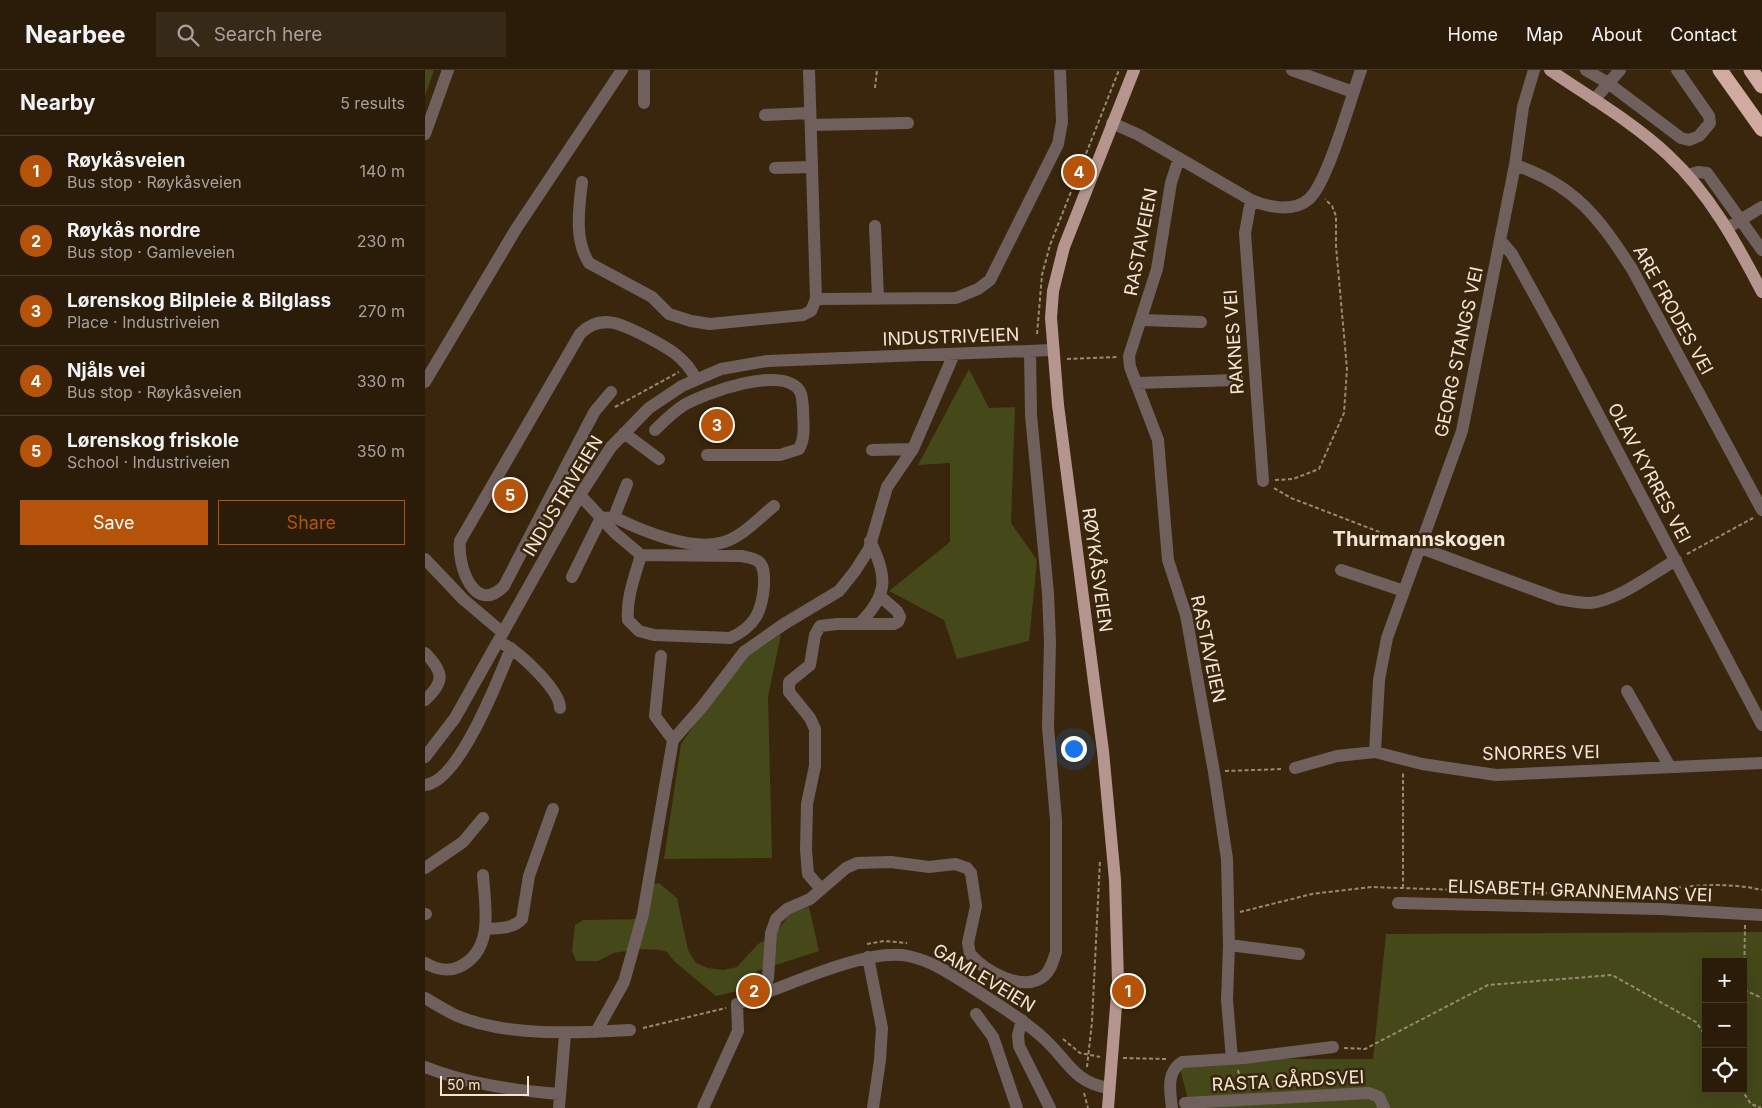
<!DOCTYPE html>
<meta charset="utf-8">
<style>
body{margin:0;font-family:Inter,sans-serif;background:#372917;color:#f1f3f6}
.controls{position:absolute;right:15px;bottom:15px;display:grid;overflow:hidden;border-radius:0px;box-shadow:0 5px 20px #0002}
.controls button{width:45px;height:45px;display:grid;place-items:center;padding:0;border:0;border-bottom:1px solid #473a2a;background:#2b1c09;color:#f1f3f6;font:25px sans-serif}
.scale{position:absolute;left:15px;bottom:12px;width:89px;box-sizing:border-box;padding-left:5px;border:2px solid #f3e6d7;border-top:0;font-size:14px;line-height:18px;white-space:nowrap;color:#f3e6d7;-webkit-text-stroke:4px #39260c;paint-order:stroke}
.you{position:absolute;left:648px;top:678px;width:18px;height:18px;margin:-12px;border:4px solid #fff;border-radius:50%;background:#1a73e8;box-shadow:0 0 0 8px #1a73e833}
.badge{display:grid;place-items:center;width:32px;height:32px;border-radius:50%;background:#b45309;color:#fff;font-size:16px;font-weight:700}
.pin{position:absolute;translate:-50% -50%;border:2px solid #fff;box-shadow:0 1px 5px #0006}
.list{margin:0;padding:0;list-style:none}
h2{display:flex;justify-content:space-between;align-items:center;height:65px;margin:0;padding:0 20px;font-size:21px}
h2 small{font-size:16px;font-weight:400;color:#a6a19c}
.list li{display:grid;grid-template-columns:32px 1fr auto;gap:15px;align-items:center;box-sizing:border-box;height:70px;padding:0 20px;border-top:1px solid #473a2a}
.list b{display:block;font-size:19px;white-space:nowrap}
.list p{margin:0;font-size:16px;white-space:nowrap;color:#a6a19c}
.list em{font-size:16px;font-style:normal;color:#a6a19c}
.actions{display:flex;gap:10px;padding:15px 20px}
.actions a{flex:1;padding:11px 0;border:1px solid #b45309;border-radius:0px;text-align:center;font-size:18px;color:#b45309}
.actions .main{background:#b45309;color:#fff}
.icon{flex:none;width:28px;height:28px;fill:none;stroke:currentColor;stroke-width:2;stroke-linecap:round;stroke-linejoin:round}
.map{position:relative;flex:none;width:1337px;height:1038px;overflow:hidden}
header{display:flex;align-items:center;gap:30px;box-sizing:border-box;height:70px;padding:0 25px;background:#2b1c09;border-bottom:1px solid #473a2a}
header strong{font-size:24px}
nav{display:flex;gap:28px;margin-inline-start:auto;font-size:18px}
.search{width:350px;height:45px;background:#372917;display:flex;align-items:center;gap:12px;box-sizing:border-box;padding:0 18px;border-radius:0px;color:#a6a19c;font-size:19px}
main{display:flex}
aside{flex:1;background:#2b1c09}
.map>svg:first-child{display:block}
.green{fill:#454819;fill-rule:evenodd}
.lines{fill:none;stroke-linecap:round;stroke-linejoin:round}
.path{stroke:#998974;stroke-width:2;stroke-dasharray:4 2.5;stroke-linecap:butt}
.minor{stroke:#70605d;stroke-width:12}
.major{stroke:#b6958f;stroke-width:12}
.highway{stroke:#d1aaa2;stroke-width:15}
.labels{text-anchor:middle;stroke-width:5;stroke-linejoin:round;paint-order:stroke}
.street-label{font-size:18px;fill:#f3e6d7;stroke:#39260c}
.quarter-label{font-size:20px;font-weight:bold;fill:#f3e6d7;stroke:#39260c}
</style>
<header>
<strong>Nearbee</strong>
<div class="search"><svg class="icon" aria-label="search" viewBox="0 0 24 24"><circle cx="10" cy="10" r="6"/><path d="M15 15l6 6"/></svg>Search here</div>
<nav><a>Home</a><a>Map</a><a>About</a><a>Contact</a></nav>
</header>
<main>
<aside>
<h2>Nearby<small>5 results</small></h2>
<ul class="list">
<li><span class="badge">1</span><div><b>Røykåsveien</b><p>Bus stop · Røykåsveien</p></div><em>140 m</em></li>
<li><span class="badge">2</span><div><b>Røykås nordre</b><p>Bus stop · Gamleveien</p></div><em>230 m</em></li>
<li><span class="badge">3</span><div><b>Lørenskog Bilpleie &amp; Bilglass</b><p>Place · Industriveien</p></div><em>270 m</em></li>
<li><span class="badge">4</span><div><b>Njåls vei</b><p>Bus stop · Røykåsveien</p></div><em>330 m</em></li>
<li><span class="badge">5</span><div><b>Lørenskog friskole</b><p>School · Industriveien</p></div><em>350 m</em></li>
</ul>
<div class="actions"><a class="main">Save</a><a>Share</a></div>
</aside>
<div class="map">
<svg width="1337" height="1038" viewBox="0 0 1337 1038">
<rect width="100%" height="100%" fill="#39260c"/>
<path class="green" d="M0,0H9L0,26Z
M544,299L564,338L590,337L586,453L612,490L604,571L532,589L519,550L464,521L525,472V393L493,395Z
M356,564L343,627L347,788L239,789L256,674L312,594Z
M234,813L252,828L263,880L271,893L283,898L298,900L312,897L333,874L350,865L365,843L384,837L394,881L332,901L321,919L291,926L250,892L242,882L235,880L213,879L189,883L173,891H151L147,881L150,855L158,850L219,849L229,814Z
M1337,862V1038H765L754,994L807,989H948L961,864ZM1281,892H1318V1019H1281Z"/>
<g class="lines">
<path class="path" d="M450,18L452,0
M612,264L617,205L625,175L694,0
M642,289L692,287
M190,337L254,302
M850,410L868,409L894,399L919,343L922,299L911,176V146L907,136L900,129
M849,418L866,428L983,473
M1262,484L1328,448
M800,701L858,699
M978,818V701
M1207,825C1250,817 1294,810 1337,820
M815,842L887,824L946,817L1183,825
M1320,855L1319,920L1337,928
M442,874L459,871L482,873
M218,958L301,938
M638,969L655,983L675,987
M919,978L940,979L1063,915L1187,905L1271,952L1281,966
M698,988L741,989
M662,997L667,952L675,790
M813,1000L817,1017
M1316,1019L1326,1034L1336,1038
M659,1023L663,1038"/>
<path class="minor" d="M219,0V33
M867,0L928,22
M1161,0L1183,13L1256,68L1264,70L1274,66L1285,53L1284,46L1252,0
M1169,30L1195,0
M340,45L385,43
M687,53L714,65L826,130C843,137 868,143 884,129C903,112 926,27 936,0
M386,55L483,53
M0,64L23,0
M754,88L746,113L732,199L704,286L705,297L733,370L743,490L761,545L789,702L802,789L804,875L802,930L807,989
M1090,95C1150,115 1174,148 1207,199L1337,440
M350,98L387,97
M1263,105L1273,102L1282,103L1337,180
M157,112C154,138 149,170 164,193L227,227L244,244L266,251L285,254L378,245L386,241L391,229L384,0
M826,130L820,163L838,411
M450,156L453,228
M1302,158L1337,137
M1075,170L1087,184L1131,264L1337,655
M391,229L531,228L553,219L565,210L633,74L637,52L635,0
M717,250L776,252
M0,312L91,159L197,0
M711,313L813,310
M186,322L170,341L163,354L79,516C50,546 32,496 35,471L155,264C176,242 199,255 222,267C243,278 260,287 271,309
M230,360C239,351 248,342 259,335C280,323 356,295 374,320C378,325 377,333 378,338C378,352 381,367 374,379L355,385H282
M199,363L234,389
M447,380L488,379
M155,425L190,463L216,485L317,486C323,488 331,488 335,493C340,499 339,508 339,516C337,541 330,557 305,568L229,565L214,561L203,550C201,528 210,506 216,485
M189,447C217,461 268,482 299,472C318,466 334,448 349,436
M996,478L1134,529C1144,531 1154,533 1165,533C1192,531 1227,504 1251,490
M0,489L38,529L78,563
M916,500L979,521
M147,507L176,448L189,447L202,414
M435,553C463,525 463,507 445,471
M80,575C96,584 135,620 135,638
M0,583C19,602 20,612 0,630
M1202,621L1245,697
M248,670L277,637L319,582L359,554L414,521L430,501L444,479L462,417L488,379L529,284
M950,682L954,610L962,568L1037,361L1090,95L1098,37L1109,0
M0,687L30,648L155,425L186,377L224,338L257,316L296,299L342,291L627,280
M870,698L912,686L950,682L997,694L1071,705L1337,693
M0,715C34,712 74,608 86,578
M0,798L38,772L58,748
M396,819L383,804L381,780L382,734L390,696V659L385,648L364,622V612L385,595L390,565L395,556L412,554H469L473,552L475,547L472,541L456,527
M973,833L1235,839L1337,845
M0,844H1
M61,859C74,858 88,859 97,849L104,806L128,739
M804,875L874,884
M443,887L457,958L455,990L448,1038
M0,893C10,899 23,902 34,897C70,880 60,837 58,805
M338,925L343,908L346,863L351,849L362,839L385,829L421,798L432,793L466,792L504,797L530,794L542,798L546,803L551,836L543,873L545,884C560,901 598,923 619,906C626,900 628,891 631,882V750L623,657L625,572L623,523L606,345L605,281
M0,928C10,934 20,940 30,945C80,967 152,963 205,960
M551,944L568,967L592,1038
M597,950L593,965L594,976L625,1038
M171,962L199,912L218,844L248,670L230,646L236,586
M0,997C44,1014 87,1020 134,1024
M760,1033L944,1023L954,1027L959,1038
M134,1038L140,964
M278,1038L313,961L312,934C355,919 441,877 483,886C509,891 532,908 554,922C575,936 597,949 616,966C642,988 647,1012 683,1018
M747,1038C745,1021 741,1002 757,992L819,988L908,977"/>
<path class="major" d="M1125,0C1164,27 1208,52 1243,85C1284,123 1311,172 1337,222
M683,1038L693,911L690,810L678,681L633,335L626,248L628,221L639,177L709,0"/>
<path class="highway" d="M1295,0L1337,59
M1326,0L1337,16"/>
</g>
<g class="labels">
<g class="street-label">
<text transform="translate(716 172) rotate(-79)" y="6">RASTAVEIEN</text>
<text transform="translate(1248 240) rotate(61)" y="6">ARE FRODES VEI</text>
<text transform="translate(526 267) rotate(-2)" y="6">INDUSTRIVEIEN</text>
<text transform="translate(809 272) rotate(-94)" y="6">RAKNES VEI</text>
<text transform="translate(1034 282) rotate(-78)" y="6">GEORG STANGS VEI</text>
<text transform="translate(1224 403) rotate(62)" y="6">OLAV KYRRES VEI</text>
<text transform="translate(138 426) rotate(-59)" y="6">INDUSTRIVEIEN</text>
<text transform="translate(672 500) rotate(82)" y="6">RØYKÅSVEIEN</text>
<text transform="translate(783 579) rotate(78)" y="6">RASTAVEIEN</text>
<text transform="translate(1116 683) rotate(-1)" y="6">SNORRES VEI</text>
<text transform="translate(1155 821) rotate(2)" y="6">ELISABETH GRANNEMANS VEI</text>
<text transform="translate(559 908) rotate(31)" y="6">GAMLEVEIEN</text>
<text transform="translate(863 1011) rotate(-3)" y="6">RASTA GÅRDSVEI</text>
</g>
<g class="quarter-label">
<text x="994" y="476">Thurmannskogen</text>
</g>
</g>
</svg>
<div class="controls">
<button>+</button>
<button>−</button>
<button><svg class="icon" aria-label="locate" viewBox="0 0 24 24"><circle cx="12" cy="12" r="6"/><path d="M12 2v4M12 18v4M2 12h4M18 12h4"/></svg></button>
</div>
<div class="scale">50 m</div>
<div class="you"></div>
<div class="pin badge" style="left:703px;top:921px">1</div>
<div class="pin badge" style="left:329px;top:921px">2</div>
<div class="pin badge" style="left:292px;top:355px">3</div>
<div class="pin badge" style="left:654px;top:102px">4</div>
<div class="pin badge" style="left:85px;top:425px">5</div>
</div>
</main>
